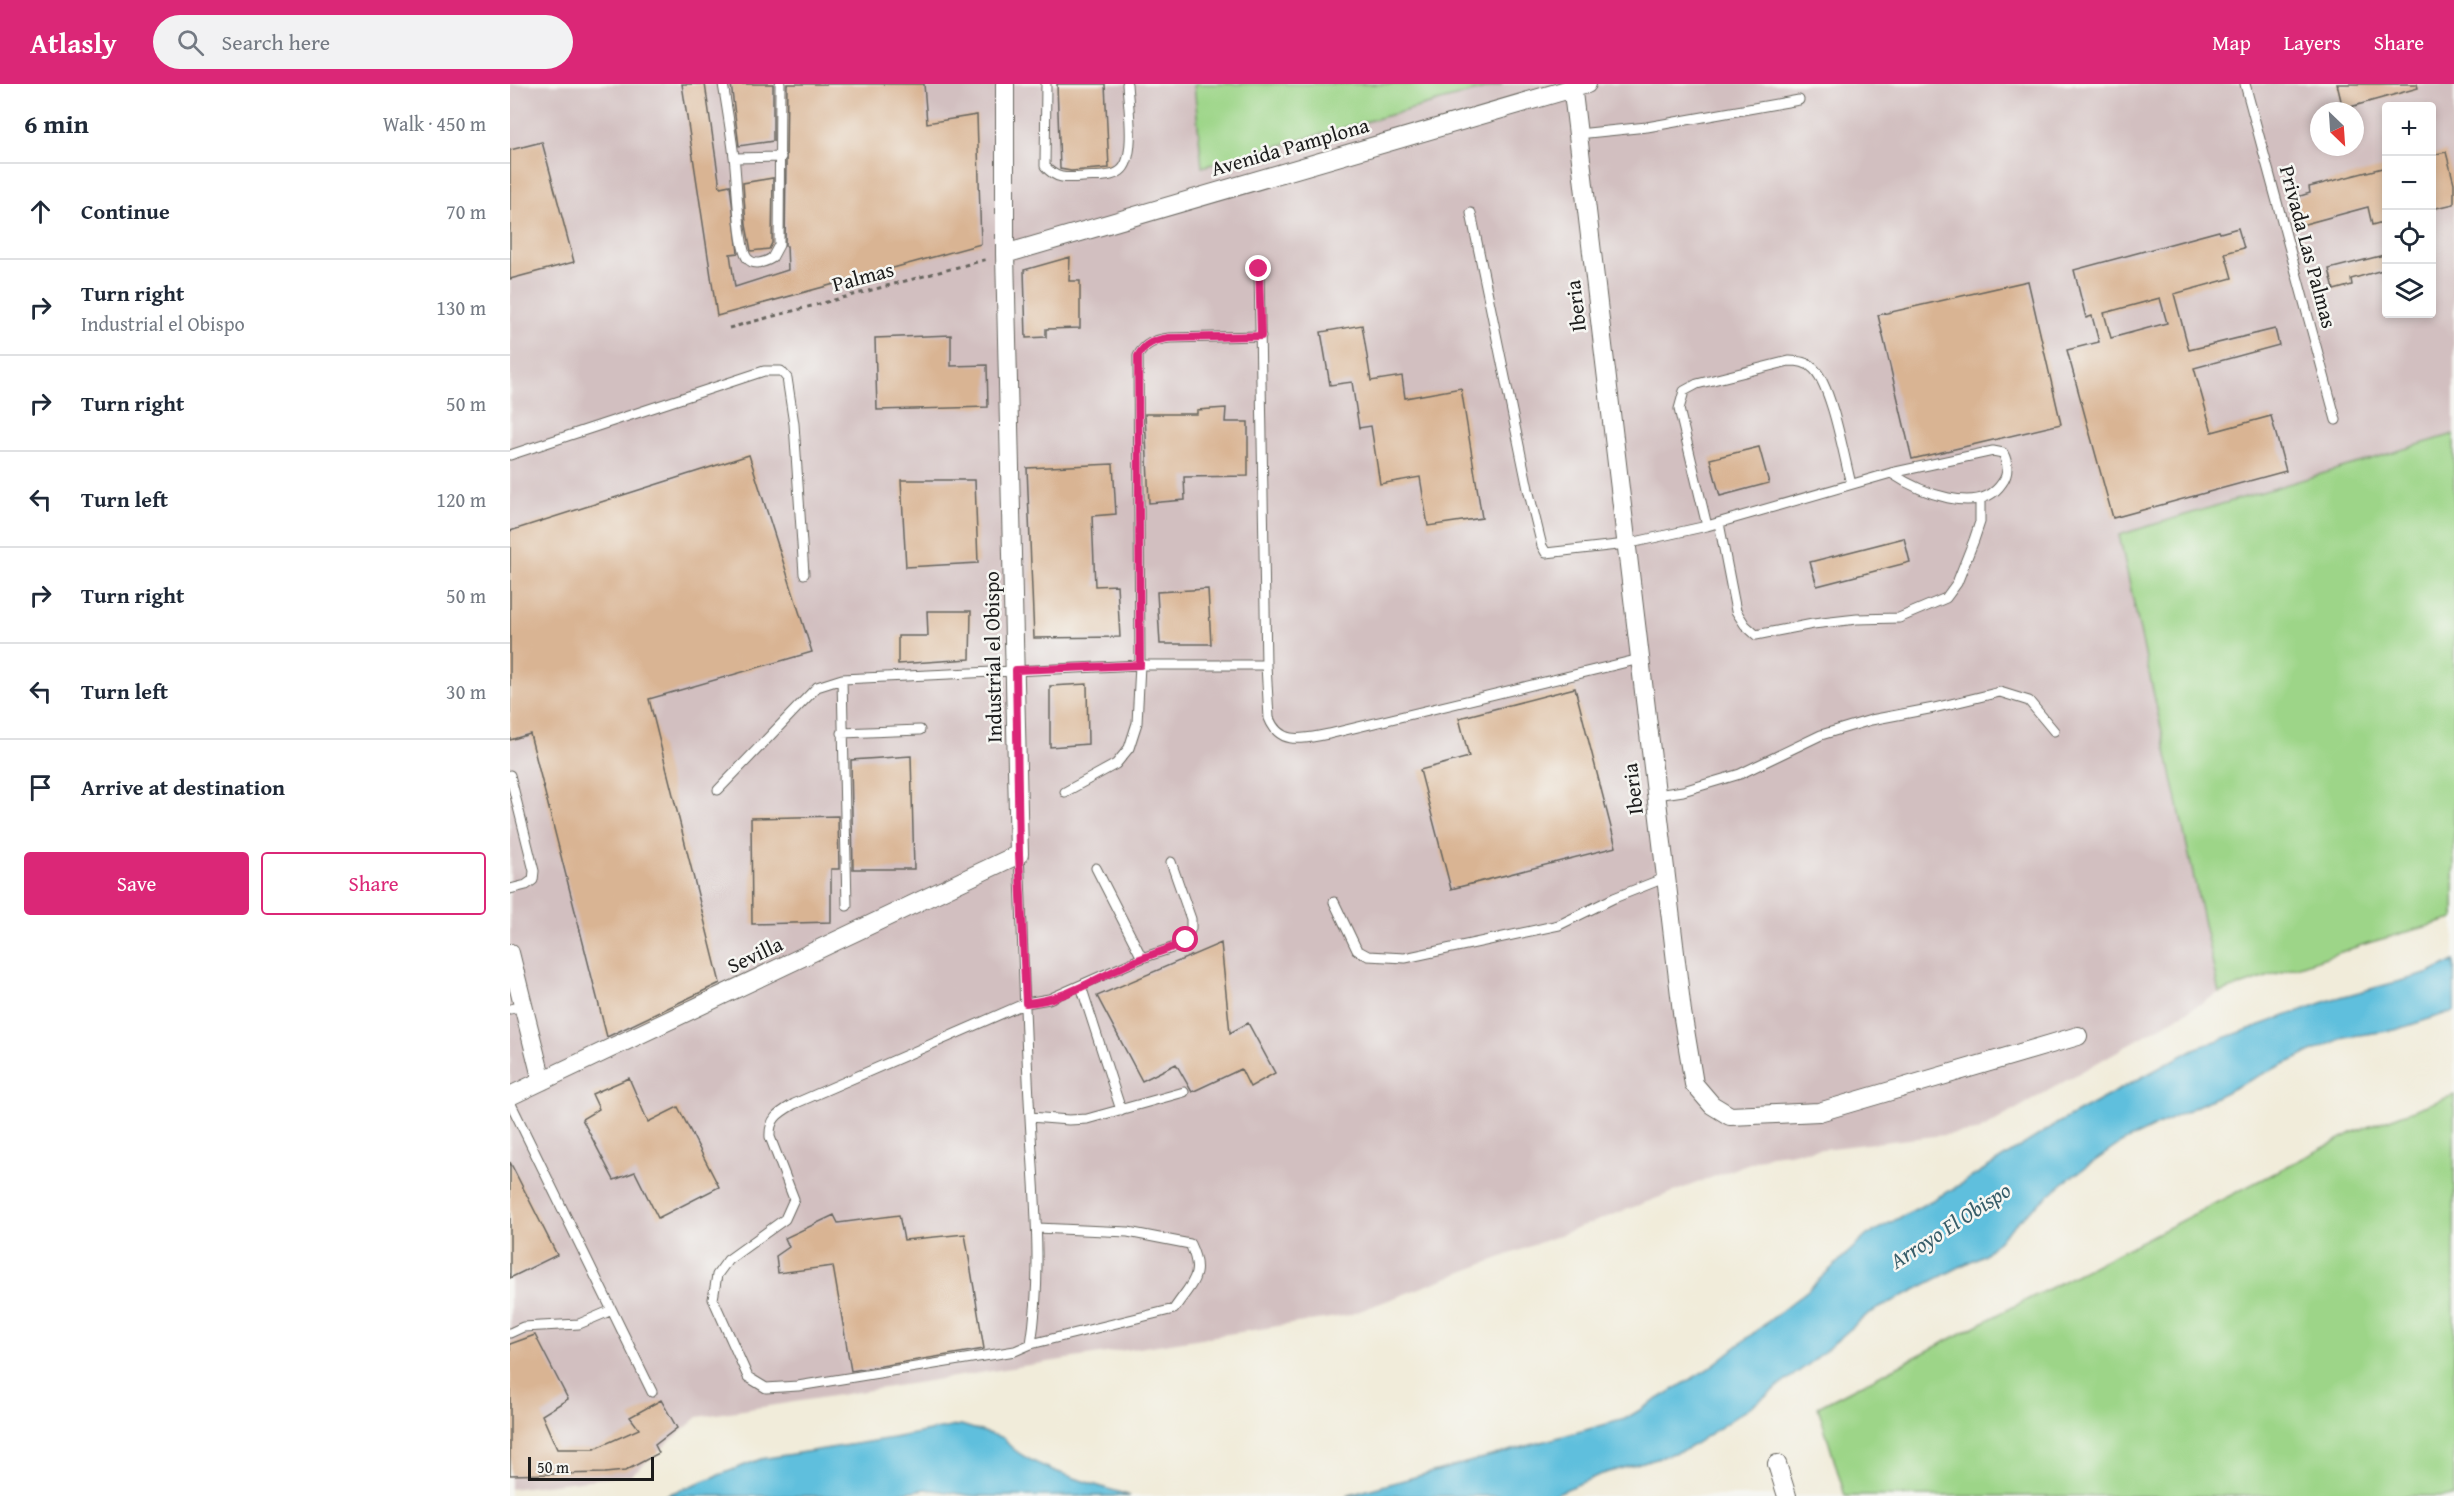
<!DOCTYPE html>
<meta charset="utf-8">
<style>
body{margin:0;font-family:"Gentium Book Plus",serif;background:#f2f2f3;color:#1f2937}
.controls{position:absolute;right:18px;top:18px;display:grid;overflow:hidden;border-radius:6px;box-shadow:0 3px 9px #0003}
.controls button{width:54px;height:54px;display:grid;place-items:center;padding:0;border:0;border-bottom:2px solid #e0e1e3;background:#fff;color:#1f2937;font:30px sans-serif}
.compass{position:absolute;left:1800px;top:18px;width:54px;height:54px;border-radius:50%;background:#fff;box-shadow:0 3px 9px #0003;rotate:155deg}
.scale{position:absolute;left:18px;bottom:15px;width:126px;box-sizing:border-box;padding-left:6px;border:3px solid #1c1c1c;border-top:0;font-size:16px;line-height:21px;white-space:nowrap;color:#1c1c1c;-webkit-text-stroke:4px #f6f6f2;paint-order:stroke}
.stop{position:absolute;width:18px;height:18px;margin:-14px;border:4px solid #db2777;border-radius:50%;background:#fff}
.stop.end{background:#db2777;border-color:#fff;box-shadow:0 2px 6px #0008}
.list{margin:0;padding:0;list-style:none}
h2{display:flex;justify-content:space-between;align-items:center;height:78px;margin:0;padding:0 24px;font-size:26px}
h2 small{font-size:20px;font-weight:400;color:#747a83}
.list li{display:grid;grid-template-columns:39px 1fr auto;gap:18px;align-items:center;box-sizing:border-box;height:96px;padding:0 24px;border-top:2px solid #e0e1e3}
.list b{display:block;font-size:22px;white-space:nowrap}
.list p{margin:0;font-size:20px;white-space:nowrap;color:#747a83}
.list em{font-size:20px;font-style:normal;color:#747a83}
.actions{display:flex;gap:12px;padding:18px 24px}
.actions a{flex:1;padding:14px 0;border:2px solid #db2777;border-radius:6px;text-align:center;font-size:21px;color:#db2777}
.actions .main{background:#db2777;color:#fff}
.icon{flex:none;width:33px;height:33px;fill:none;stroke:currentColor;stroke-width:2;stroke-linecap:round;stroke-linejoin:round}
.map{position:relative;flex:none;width:1944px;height:1412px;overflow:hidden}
header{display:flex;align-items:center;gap:36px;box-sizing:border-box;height:84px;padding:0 30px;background:#db2777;color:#fff}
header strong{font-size:28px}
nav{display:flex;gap:33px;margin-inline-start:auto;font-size:21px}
.search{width:420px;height:54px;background:#f2f2f3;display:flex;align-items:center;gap:15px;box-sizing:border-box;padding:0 21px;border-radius:33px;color:#747a83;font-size:22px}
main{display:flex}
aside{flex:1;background:#fff}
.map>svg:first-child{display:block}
.industrial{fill:#d2bfc0;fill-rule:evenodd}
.green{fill:#9dd588;stroke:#5c7852;stroke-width:1.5}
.water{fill:#5fbfdd;stroke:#3e6e7c;stroke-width:1.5}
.building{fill:#d9b493;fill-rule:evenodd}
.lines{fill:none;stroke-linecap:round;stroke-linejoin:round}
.lane-casing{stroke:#67655e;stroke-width:11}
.street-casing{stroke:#67655e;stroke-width:20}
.path{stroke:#67655e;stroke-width:3;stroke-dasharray:4.5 4.5;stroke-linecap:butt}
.lane{stroke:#fff;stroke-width:9}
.street{stroke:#fff;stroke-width:18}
.route{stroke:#db2777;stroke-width:8}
.labels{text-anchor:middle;stroke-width:5;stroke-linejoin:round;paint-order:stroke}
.street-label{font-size:21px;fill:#1c1c1c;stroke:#f6f6f2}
.water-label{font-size:22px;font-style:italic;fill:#375d69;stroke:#f6f6f2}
</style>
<header>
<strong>Atlasly</strong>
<div class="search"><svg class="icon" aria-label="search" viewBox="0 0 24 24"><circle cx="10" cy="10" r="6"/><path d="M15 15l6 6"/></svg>Search here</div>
<nav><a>Map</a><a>Layers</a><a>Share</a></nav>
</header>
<main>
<aside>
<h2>6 min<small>Walk · 450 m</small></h2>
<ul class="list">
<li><svg class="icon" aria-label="ahead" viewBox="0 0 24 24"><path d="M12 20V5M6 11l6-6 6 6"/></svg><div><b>Continue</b></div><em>70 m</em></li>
<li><svg class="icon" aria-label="right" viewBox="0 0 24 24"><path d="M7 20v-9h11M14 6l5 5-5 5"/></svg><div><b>Turn right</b><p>Industrial el Obispo</p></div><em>130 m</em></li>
<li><svg class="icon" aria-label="right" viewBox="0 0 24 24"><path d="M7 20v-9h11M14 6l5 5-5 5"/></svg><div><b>Turn right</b></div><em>50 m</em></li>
<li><svg class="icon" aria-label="left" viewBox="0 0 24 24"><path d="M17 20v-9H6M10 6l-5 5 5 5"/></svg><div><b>Turn left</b></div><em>120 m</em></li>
<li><svg class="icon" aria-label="right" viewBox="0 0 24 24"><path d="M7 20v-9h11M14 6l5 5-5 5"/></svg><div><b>Turn right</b></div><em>50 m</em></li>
<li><svg class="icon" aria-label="left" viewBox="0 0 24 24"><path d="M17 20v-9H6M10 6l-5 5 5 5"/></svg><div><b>Turn left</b></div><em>30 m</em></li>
<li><svg class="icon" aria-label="arrive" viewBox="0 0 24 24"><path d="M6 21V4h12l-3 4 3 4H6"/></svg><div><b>Arrive at destination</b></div></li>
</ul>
<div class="actions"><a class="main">Save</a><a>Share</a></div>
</aside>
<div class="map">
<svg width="1944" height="1412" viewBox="0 0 1944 1412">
<rect width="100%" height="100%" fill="#f6f6f2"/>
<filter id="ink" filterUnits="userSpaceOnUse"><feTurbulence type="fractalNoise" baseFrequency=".0167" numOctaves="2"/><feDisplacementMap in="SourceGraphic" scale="12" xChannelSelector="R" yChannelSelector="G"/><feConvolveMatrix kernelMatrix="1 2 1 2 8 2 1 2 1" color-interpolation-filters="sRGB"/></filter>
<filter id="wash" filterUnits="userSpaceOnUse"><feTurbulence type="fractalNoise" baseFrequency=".008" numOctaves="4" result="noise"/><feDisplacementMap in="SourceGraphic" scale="24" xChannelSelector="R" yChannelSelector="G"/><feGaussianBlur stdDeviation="1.35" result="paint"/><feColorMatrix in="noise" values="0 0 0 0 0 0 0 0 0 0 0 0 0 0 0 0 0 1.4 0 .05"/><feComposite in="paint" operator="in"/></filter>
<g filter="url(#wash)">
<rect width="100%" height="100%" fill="#f1ecda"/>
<path class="industrial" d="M0,0H1944V350L1610,451L1709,909L1468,1047L1261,1071L839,1231L188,1333L121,1391L0,1405ZM1876,22H1922V230H1876ZM1809,27H1845V63H1809Z"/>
<path class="green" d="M684,0H992L692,83Z
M1944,350V835L1858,859L1709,909L1609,451Z
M1944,1011V1412H1335L1308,1323L1844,1048Z"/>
<path class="water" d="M1944,877V927L1885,946L1835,953L1761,986L1611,1059L1553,1099L1507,1138L1475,1170L1358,1230L1303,1277L1246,1319L1177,1365L1089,1391L1041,1412H836L1115,1335L1198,1285L1298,1206L1357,1151L1443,1105L1548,1039L1684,965L1823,915L1920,889Z
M451,1341L494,1354C507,1381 592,1402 620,1412H464L416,1405L372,1412H154L251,1375L383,1354Z"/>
<g id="blocks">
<path class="building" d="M172,0H195L210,103L220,101L228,169L220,170L225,203L278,186L277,162H275L277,0H414L417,39L467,31L471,160L207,232Z
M221,0H263V57L229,62Z
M547,0H595L599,84L561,87L550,85Z
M1827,0H1907L1908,4L1833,25Z
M32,58L64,178L0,195V66Z
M1936,68L1944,99V120L1922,125V71Z
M1876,83V137L1862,141L1858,123L1791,141L1784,114L1800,109L1799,103Z
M263,94L262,159L259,165L241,167L236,141L233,99Z
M1728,144L1734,164L1715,169L1722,194L1664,210L1679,266L1765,245L1769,261L1684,284L1702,348L1761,332L1776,387L1603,434L1557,266L1589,258L1582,232L1576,234L1564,186L1709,147L1710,149ZM1650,214L1657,239L1601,254L1594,229Z
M1874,171L1876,185L1841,195L1842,201L1824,206L1819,185Z
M560,173L559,197H570V244L536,245V253L516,254L514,186Z
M1518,197L1551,340L1402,375L1368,231Z
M852,241L861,297L892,292L895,314L951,304L972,434L918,442L910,393L870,400L861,342L849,344L842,298L820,301L811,248Z
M441,251V282L477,281L478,323L367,326L365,254Z
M716,324L715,338H738V392L674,393L675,416L639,419L635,330H687V326Z
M1249,363L1259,399L1210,412L1200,375Z
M239,371L302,568L139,615L210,899L97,953L20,650L0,656V447Z
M603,380L606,430L582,432L585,502L607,501L610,553L524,554L517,384Z
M391,396H465L468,479L396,483Z
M1394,454L1400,478L1307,502L1300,478Z
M698,505L701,560H650L647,508Z
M417,527H461L460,575L388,580V552H418Z
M577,600L578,660L540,663V602Z
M1065,604L1106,763L941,805L910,686L959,673L949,634Z
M401,672L404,785H343L341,676Z
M328,732L329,785H321V838L242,840L241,734Z
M711,859L720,949L738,939L765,989L740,1003L731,985L682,1008L666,980L632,997L587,912Z
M119,994L138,1038L168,1023L209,1103L148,1134L125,1088L104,1096L72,1035L89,1025L82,1010Z
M0,1078L47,1171L0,1194Z
M324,1131L328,1139L389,1131L394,1156L455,1150L474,1265L341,1287L323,1182L268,1189L266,1172L279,1163L275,1154Z
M25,1251L58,1315L32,1331L47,1365H84L129,1345L120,1333L151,1316L167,1344L145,1361L149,1369L115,1387L95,1389L0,1391V1260Z"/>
</g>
</g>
<g filter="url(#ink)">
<use href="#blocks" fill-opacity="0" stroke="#67655e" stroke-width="1.5"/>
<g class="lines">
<defs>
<path id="lane" d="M213,0C217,24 221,49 224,73C227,93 228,162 237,174C243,182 254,179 262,174L269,161L270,0
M536,0L535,82C546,96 558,94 573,93C584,92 601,94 610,87C627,75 618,20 617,0
M1735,0L1826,336
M1068,50L1137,43L1289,16
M225,74L271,73
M961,129L1018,405L1032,462L1036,469L1116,460L1197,442L1381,389L1483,367L1493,369C1498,378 1499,390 1492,399C1469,434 1408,407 1381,389
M0,371L254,287H271L277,294L284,340L294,490
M1209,439L1226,527L1235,541L1246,551L1303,540L1347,535L1389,534L1436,514L1447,499L1464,456L1470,438V416
M1197,442L1169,325L1174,307L1187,300L1279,277C1289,277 1297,278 1304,285C1322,303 1334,373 1341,400
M756,581L759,634C770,663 795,654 819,650L1130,575
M332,649L410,646
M0,691L24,787L23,796L16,801L0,805
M208,706L307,603L332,595
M555,708L606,680L619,664L627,639L630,581L628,272C635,259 645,256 659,254L751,252
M1147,711L1173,707L1230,690L1311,651L1361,636L1424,624L1490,608L1519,617L1544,647
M509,770C513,858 515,946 520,1034C524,1109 533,1185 521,1260L505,1267L288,1302L256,1304L238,1293L203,1215L207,1191L218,1176L275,1135L284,1115L260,1053C259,1034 269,1029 284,1020L516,919L539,915L632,874L662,864L676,856L681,844V835L661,778
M586,784L632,874
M824,818L847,866L858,872L895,874L1049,841L1104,814L1157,793
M337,822L332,595L630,581H756L749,185
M571,902L611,1026
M0,925L13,922
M0,1018L142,1308
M520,1033L559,1036L577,1035L674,1008
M0,1249L13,1243L69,1240L102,1226
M521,1260L664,1225C682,1198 695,1192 680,1160L618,1148L527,1144"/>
<path id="street" d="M1062,0L1172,928L1184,1000L1202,1021L1220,1032L1309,1028L1568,952
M495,170L1077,0
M0,869L32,997
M0,1012L509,770L495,170V0
M1267,1380L1277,1412"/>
</defs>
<use href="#lane" class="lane-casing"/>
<use href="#street" class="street-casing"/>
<path class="path" d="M219,244L478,175"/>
<use href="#lane" class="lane"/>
<use href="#street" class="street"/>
</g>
</g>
<g class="lines" filter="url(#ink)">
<path class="route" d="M676,856C663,865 647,868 633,874C595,888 557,917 516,919L509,770L506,586L630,581L628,272C635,259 645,256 659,254L751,252L749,185"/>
</g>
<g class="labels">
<g class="street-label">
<text transform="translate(780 63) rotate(-16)" y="7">Avenida Pamplona</text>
<text transform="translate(1798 163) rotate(75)" y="7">Privada Las Palmas</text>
<text transform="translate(353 193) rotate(-15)" y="7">Palmas</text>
<text transform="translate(1066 222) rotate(-97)" y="7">Iberia</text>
<text transform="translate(483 573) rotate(-91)" y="7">Industrial el Obispo</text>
<text transform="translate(1123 705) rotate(-97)" y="7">Iberia</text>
<text transform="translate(245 871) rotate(-25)" y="7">Sevilla</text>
</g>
<g class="water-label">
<text transform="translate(1440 1141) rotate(-33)" y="8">Arroyo El Obispo</text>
</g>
</g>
</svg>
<div class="controls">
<button>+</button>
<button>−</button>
<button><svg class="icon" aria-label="locate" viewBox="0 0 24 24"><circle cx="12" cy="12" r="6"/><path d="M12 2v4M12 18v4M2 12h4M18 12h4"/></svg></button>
<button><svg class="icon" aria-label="layers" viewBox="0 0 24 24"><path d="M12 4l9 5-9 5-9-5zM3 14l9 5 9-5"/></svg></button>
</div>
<svg class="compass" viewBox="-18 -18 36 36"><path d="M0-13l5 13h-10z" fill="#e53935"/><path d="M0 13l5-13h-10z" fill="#747a83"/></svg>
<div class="scale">50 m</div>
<div class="stop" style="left:676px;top:856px"></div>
<div class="stop end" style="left:749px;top:185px"></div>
</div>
</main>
